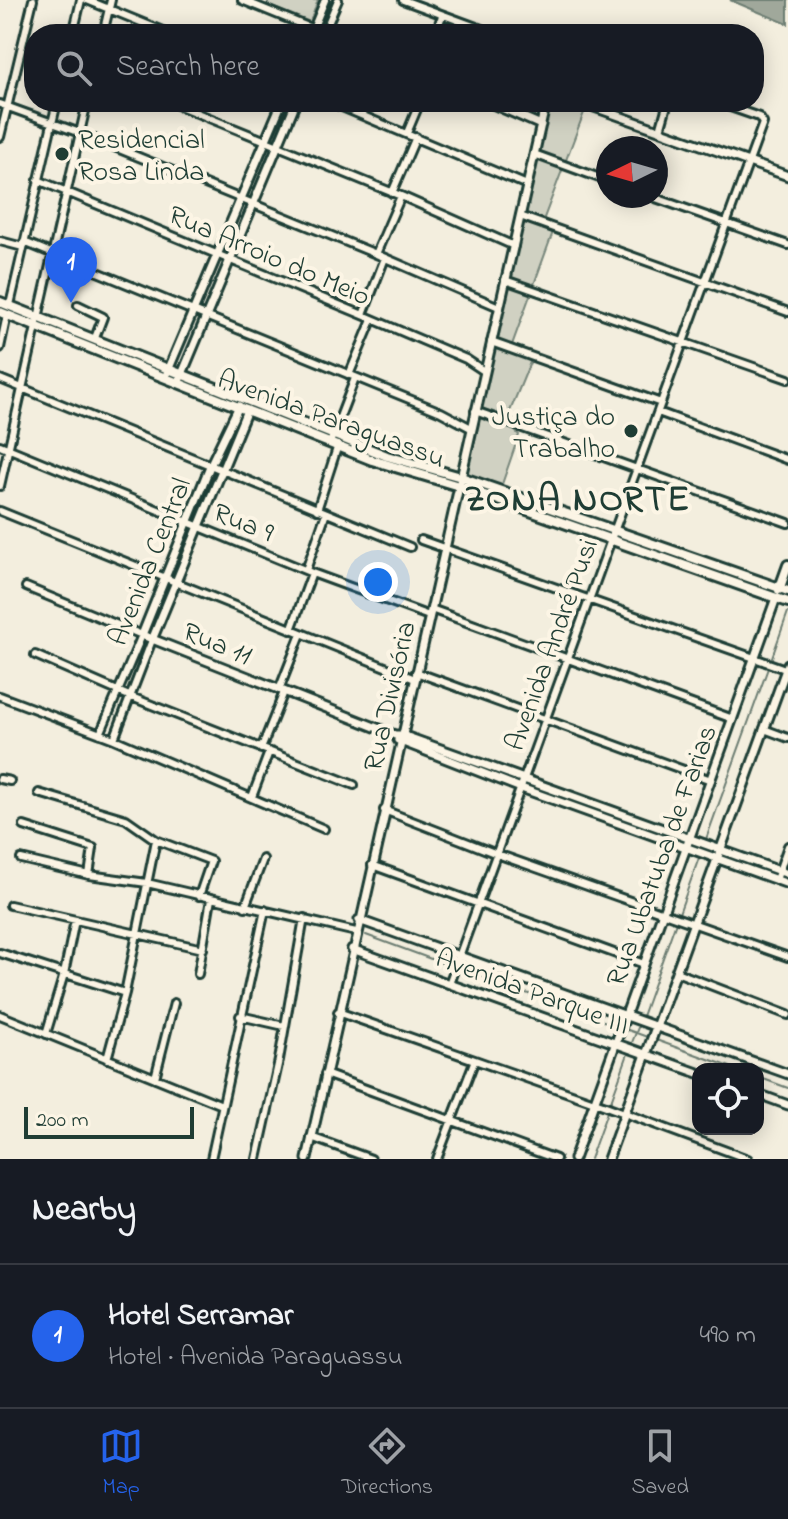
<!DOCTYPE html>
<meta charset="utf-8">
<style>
body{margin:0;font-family:"Indie Flower",sans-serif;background:#242831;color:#f1f3f6}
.controls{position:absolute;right:24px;bottom:24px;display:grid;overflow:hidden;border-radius:16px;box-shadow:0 4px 20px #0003}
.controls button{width:72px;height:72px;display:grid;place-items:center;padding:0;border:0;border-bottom:2px solid #363941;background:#171b24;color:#f1f3f6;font:40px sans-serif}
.compass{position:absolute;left:596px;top:136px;width:72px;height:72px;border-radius:50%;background:#171b24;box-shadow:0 4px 20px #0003;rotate:265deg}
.scale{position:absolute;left:24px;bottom:20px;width:170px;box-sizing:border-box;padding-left:8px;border:4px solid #1f3d34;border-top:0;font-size:22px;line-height:28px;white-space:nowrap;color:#1f3d34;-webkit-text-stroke:6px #fcf5e5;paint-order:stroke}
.you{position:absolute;left:378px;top:582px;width:28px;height:28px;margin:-20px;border:6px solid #fff;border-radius:50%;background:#1a73e8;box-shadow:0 0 0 12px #1a73e833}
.badge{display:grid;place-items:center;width:52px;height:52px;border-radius:50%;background:#2563eb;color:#fff;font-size:26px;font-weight:700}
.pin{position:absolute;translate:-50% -66px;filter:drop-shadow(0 2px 4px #0008)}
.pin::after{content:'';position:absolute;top:42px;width:28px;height:24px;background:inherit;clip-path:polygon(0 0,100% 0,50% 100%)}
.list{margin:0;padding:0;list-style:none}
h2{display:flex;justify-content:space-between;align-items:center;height:104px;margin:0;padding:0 32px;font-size:34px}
h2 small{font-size:26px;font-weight:400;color:#9ea1a6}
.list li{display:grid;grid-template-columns:52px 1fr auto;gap:24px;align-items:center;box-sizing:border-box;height:144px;padding:0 32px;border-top:2px solid #363941}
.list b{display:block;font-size:30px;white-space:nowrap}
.list p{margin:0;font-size:26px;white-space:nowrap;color:#9ea1a6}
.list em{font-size:26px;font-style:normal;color:#9ea1a6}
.icon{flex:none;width:44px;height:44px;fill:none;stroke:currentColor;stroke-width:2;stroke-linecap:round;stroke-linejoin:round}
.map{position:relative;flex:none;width:788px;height:1159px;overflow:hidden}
.search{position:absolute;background:#171b24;box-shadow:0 4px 20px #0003;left:24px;right:24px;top:24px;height:88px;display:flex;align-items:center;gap:20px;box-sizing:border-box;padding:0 28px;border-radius:32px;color:#9ea1a6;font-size:30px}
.sheet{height:248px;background:#171b24}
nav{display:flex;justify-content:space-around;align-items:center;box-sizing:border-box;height:112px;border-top:2px solid #363941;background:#171b24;font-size:22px;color:#9ea1a6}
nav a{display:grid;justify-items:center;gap:4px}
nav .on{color:#2563eb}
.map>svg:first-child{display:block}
.green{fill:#d0d1c2;stroke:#78877b;stroke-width:2}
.water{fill:#a0a89b;stroke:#6c7d72;stroke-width:2}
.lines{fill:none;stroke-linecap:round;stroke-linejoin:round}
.stream{stroke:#6c7d72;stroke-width:2}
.minor-casing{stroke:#1f3d34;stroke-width:12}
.tertiary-casing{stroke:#1f3d34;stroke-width:13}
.secondary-casing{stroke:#1f3d34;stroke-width:14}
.minor{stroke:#fcf5e5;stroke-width:6}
.tertiary{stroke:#fcf5e5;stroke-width:7}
.secondary{stroke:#fcf5e5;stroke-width:8}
.poi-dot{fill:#1f3d34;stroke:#fcf5e5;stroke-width:3}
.labels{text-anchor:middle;stroke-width:8;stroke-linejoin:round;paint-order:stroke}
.poi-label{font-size:28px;fill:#1f3d34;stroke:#fcf5e5;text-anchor:start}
.street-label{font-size:28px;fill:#1f3d34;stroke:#fcf5e5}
.district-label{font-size:36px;font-weight:bold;letter-spacing:2px;fill:#1f3d34;stroke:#fcf5e5}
</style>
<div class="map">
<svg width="788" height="1159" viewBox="0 0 788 1159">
<rect width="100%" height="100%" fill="#f3eede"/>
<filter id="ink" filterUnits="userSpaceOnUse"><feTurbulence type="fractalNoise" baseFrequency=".0125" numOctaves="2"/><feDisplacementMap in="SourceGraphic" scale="16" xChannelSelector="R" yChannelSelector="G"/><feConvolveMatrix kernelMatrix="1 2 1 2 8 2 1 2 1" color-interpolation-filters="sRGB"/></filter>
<g filter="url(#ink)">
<path class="green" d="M269,0H318L310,22L267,5Z
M550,102H588L541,226L553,232L512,345L531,360L506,421L519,435L501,487L464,476Z"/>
<path class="water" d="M730,0H788V24Z"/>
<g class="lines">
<path class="stream" d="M771,660L788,612
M705,842L768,668
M366,935L450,966
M463,970L650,1038
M641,1019L700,855
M656,1040L736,1069
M631,1045L639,1025
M758,1077L788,1088
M590,1159L629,1051"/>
<defs>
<path id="minor" d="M87,0L170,34
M242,0L313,29L325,0
M403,0L487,31
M324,33L338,0
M73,34L81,0
M103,34L111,0
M435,34L442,16
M170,102L401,196L514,246
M330,102L527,185
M0,104L80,133L376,254L499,307
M660,130L668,102
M407,133L420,102
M0,137L33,0
M534,154L608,181
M38,180L363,315L466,359L484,371
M392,193L416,137
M650,196L788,245
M520,216L788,312
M0,241L23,247
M24,242L441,412L471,428
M376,254L401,196
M505,280L788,379
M10,305L57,102
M78,305L103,317L95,338
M363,315L385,258
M491,342L661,403
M0,348L7,315
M349,375L372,320
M0,379L410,547
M475,411L788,523
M658,412L788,460
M330,443L355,378
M0,445L312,573L429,616
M0,486L87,102
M317,510L338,445
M0,511L415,679
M421,540L788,670
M306,570L326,513
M26,587L142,635L100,734
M431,609L733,719
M291,630L312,573
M35,655L129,696L354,785
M416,672L711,780
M279,690L301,634
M0,696L114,739L324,829
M764,729L788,738
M114,739L152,640
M261,749L284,692
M0,779L10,781
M39,793L126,819L156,840L211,861L199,896
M252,797L269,752
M384,810L497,854L788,957
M24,826L93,848L89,875
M21,859L89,875L147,883L356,932
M372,865L644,964
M776,880L788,846
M10,905L203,949
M245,907L263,859
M0,953L125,993
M676,972L788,1015
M198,974L211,899
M449,984L763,123L759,117L716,102
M338,1012L603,1105L748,1159
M0,1015L222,1105
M240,1016L284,1026
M46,1034L64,974L75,920
M107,1059L125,993L156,840
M325,1074L556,1159
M155,1078L174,1003
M311,1137L371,1159
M211,1159L265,910
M257,1159L279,1060L304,918
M437,1159L474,1062"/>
<path id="tertiary" d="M310,34L313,29L326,34
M488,102L541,125
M580,102L788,176
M167,373L282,102
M180,379L296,102
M239,406L210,466L142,635L395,735H402L788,874
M152,640L247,410
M398,740L521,788L788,884
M359,920L788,1074
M352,949L698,1073
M758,1094L788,1105
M307,1159L546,102
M574,1159L776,598
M608,1159L788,664"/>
<path id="secondary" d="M0,302L387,456L461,477L788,591
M0,312L372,460L459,486L788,602
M779,590L788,565"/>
</defs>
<use href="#minor" class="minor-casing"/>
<use href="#tertiary" class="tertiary-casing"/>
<use href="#secondary" class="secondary-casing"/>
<use href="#minor" class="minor"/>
<use href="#tertiary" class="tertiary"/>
<use href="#secondary" class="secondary"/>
</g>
</g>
<g class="poi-dot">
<circle cx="62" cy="154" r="8"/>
<circle cx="631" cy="431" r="8"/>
</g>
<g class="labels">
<g class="poi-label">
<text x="78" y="148">Residencial<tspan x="78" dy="32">Rosa Linda</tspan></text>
<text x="615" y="425" text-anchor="end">Justiça do<tspan x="615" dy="32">Trabalho</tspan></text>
</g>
<g class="street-label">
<text transform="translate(270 254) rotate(23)" y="10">Rua Arroio do Meio</text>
<text transform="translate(332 417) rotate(20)" y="10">Avenida Paraguassu</text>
<text transform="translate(244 521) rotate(22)" y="10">Rua 9</text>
<text transform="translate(148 561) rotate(-68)" y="10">Avenida Central</text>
<text transform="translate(218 642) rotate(22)" y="10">Rua 11</text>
<text transform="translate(550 644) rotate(-70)" y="10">Avenida André Pusi</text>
<text transform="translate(388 696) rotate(-77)" y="10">Rua Divisória</text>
<text transform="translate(660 855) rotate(-70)" y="10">Rua Ubatuba de Farias</text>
<text transform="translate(533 990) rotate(20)" y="10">Avenida Parque III</text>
</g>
<g class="district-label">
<text x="578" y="510">ZONA NORTE</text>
</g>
</g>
</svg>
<div class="controls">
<button><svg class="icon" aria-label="locate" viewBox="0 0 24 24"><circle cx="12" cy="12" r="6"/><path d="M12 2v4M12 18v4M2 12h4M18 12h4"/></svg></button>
</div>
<svg class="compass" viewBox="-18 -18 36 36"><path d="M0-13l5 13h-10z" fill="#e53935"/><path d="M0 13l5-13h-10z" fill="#9ea1a6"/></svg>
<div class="scale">200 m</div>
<div class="you"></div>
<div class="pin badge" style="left:71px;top:303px">1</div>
<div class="search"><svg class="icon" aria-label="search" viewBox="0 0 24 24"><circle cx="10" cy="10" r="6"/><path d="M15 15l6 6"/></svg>Search here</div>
</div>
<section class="sheet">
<h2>Nearby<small></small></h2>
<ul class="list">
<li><span class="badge">1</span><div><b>Hotel Serramar</b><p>Hotel · Avenida Paraguassu</p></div><em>490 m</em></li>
</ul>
</section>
<nav>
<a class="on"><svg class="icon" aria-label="map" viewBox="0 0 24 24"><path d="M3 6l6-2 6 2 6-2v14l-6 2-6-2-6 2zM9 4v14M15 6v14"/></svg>Map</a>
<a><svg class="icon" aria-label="directions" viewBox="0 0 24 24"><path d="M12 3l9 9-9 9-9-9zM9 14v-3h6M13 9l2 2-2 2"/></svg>Directions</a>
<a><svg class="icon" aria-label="saved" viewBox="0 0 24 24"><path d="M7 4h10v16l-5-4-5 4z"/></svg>Saved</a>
</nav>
